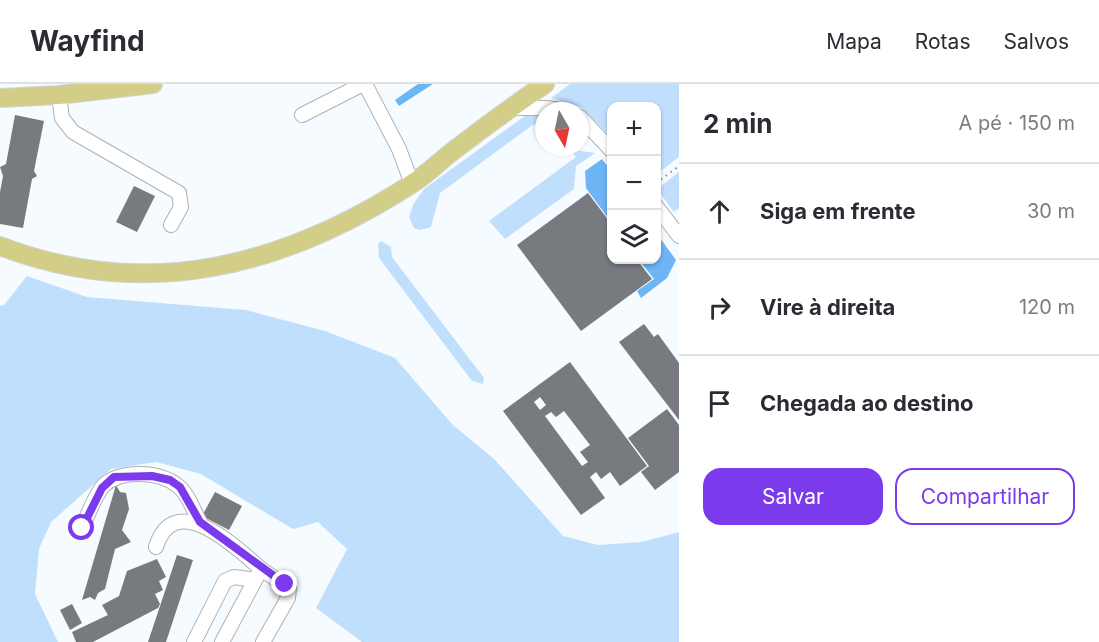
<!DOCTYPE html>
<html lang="pt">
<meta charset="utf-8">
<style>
body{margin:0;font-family:Inter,sans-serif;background:#f2f2f3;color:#2b2b33}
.controls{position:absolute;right:18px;top:18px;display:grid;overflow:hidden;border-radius:12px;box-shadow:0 2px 4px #0004}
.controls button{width:54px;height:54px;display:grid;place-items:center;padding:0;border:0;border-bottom:2px solid #e1e1e2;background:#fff;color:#2b2b33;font:30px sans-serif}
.compass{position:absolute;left:535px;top:18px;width:54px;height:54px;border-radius:50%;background:#fff;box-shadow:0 2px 4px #0004;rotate:171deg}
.stop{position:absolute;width:18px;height:18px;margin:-14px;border:4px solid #7c3aed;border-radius:50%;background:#fff}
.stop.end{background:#7c3aed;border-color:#fff;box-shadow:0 2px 6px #0008}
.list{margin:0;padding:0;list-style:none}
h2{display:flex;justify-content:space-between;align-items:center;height:78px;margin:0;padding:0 24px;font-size:26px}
h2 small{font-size:20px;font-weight:400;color:#7c7c81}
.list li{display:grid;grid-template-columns:39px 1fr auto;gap:18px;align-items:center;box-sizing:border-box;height:96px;padding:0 24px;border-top:2px solid #e1e1e2}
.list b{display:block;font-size:22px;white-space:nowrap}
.list em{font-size:20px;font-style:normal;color:#7c7c81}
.actions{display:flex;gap:12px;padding:18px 24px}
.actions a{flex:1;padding:14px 0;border:2px solid #7c3aed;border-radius:18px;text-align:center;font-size:21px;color:#7c3aed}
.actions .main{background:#7c3aed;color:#fff}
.icon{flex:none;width:33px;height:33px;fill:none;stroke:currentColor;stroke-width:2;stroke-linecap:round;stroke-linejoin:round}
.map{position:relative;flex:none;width:679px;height:558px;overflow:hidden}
header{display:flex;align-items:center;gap:36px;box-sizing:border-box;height:84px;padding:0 30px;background:#fff;border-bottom:2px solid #e1e1e2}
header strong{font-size:28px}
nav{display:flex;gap:33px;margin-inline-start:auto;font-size:21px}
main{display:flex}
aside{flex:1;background:#fff}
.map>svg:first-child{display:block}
.green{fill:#c0dffd}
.water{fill:#6eb5f5}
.building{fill:#777b7f;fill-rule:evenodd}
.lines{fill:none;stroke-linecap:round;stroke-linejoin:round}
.minor-casing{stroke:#aeb2b6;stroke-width:16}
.major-casing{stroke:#d3d4d4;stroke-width:20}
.path{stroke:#888b8e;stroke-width:2;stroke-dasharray:1.5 4.5;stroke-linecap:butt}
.minor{stroke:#fff;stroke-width:14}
.major{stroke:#d2ce88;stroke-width:18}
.route{stroke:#7c3aed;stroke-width:8}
</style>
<header>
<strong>Wayfind</strong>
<nav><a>Mapa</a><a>Rotas</a><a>Salvos</a></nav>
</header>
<main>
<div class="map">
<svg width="679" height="558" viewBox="0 0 679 558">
<rect width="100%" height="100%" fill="#f6fbff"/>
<path class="green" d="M570,0H679V73L657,90L656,22H612L611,53L581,23L551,14Z
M544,29V43L534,40L440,109L431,143L420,146L414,144L409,133L414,119L424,105L525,32Z
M569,65L595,69L576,82L574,105L505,155L489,137L576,73Z
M679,88V124L674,128L657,105Z
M381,157L391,163L392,173L484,294L483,300L472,297L379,174L378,160Z
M27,192L87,213L246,226L325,247L395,274L453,341L494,375L563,452L598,461L642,458L679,448V558H362L316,524L347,465L318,438L293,445L201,390L156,378L111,385L51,438L39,465L35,510L58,558H0V222L4,221Z"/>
<path class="water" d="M418,0H433L399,22L395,16Z
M602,75L611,87V138L586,104L585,87Z
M657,150L676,176L667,194L641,214L637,207L654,195L639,176H656Z"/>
<path class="building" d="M15,31L44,37L34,87L37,92L32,95L23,144L0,140V108L3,92L0,83L6,80Z
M134,102L155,112L137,148L116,138Z
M588,109L612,141V176H637L652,195L581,247L517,161Z
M644,240L654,253L658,250L679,279V336L619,258Z
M570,278L647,382L620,402L610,388L601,395L596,388L590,393L605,414L581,431L503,327ZM540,313L546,321L540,326L534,318ZM564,327L590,361L580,368L588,378L582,382L545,332L551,328L556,333Z
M667,325L679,341V388L655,406L641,388L649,382L628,354Z
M116,401L120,408L126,409L129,425L122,446L131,458L115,465L105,505L98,509L95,516L90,513L82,516Z
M215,408L242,422L229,446L202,432Z
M177,471L193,476L166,558H148Z
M157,475L166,493L159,497L163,506L155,510L160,520L158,524L93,558H76L72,548L108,531L102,521L119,512L127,487Z
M72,520L82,539L70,546L60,526Z"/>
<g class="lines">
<defs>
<path id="minor" d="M365,0L399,65L412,100
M59,11L62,34L73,48L179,109L181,123L171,141
M510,24H547L568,27
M302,31L363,0
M580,33L612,67
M656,122L679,152
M82,444C88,431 94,413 103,402C120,385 160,387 178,402C188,409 194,428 200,438
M156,463C174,404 236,463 261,485
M194,558L225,497L234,493L255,496
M222,558L261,485L289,504L288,514L263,558"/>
<path id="major" d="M0,14L59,11L153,0
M0,162C146,218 282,183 410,101C425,92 439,78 453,67C483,44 513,22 545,0"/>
</defs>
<use href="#minor" class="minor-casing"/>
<use href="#major" class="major-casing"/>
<path class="path" d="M656,99L679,82"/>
<use href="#minor" class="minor"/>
<use href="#major" class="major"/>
</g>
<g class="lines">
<path class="route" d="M82,444L102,404L114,393L152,392L170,396L180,403L200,438L285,500"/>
</g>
</svg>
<div class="controls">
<button>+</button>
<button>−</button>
<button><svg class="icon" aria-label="layers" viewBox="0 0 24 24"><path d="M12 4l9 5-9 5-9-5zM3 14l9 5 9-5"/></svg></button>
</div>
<svg class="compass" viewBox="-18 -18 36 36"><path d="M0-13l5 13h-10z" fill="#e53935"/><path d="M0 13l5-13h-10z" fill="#7c7c81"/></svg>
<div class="stop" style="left:82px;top:444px"></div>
<div class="stop end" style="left:285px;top:500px"></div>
</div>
<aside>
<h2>2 min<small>A pé · 150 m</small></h2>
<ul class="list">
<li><svg class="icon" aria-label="ahead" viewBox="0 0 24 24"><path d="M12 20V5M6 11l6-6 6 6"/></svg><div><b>Siga em frente</b></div><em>30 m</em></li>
<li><svg class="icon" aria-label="right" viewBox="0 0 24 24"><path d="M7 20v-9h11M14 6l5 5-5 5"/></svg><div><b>Vire à direita</b></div><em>120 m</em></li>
<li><svg class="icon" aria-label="arrive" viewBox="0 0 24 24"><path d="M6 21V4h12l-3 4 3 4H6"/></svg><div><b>Chegada ao destino</b></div></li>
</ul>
<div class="actions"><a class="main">Salvar</a><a>Compartilhar</a></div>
</aside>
</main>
